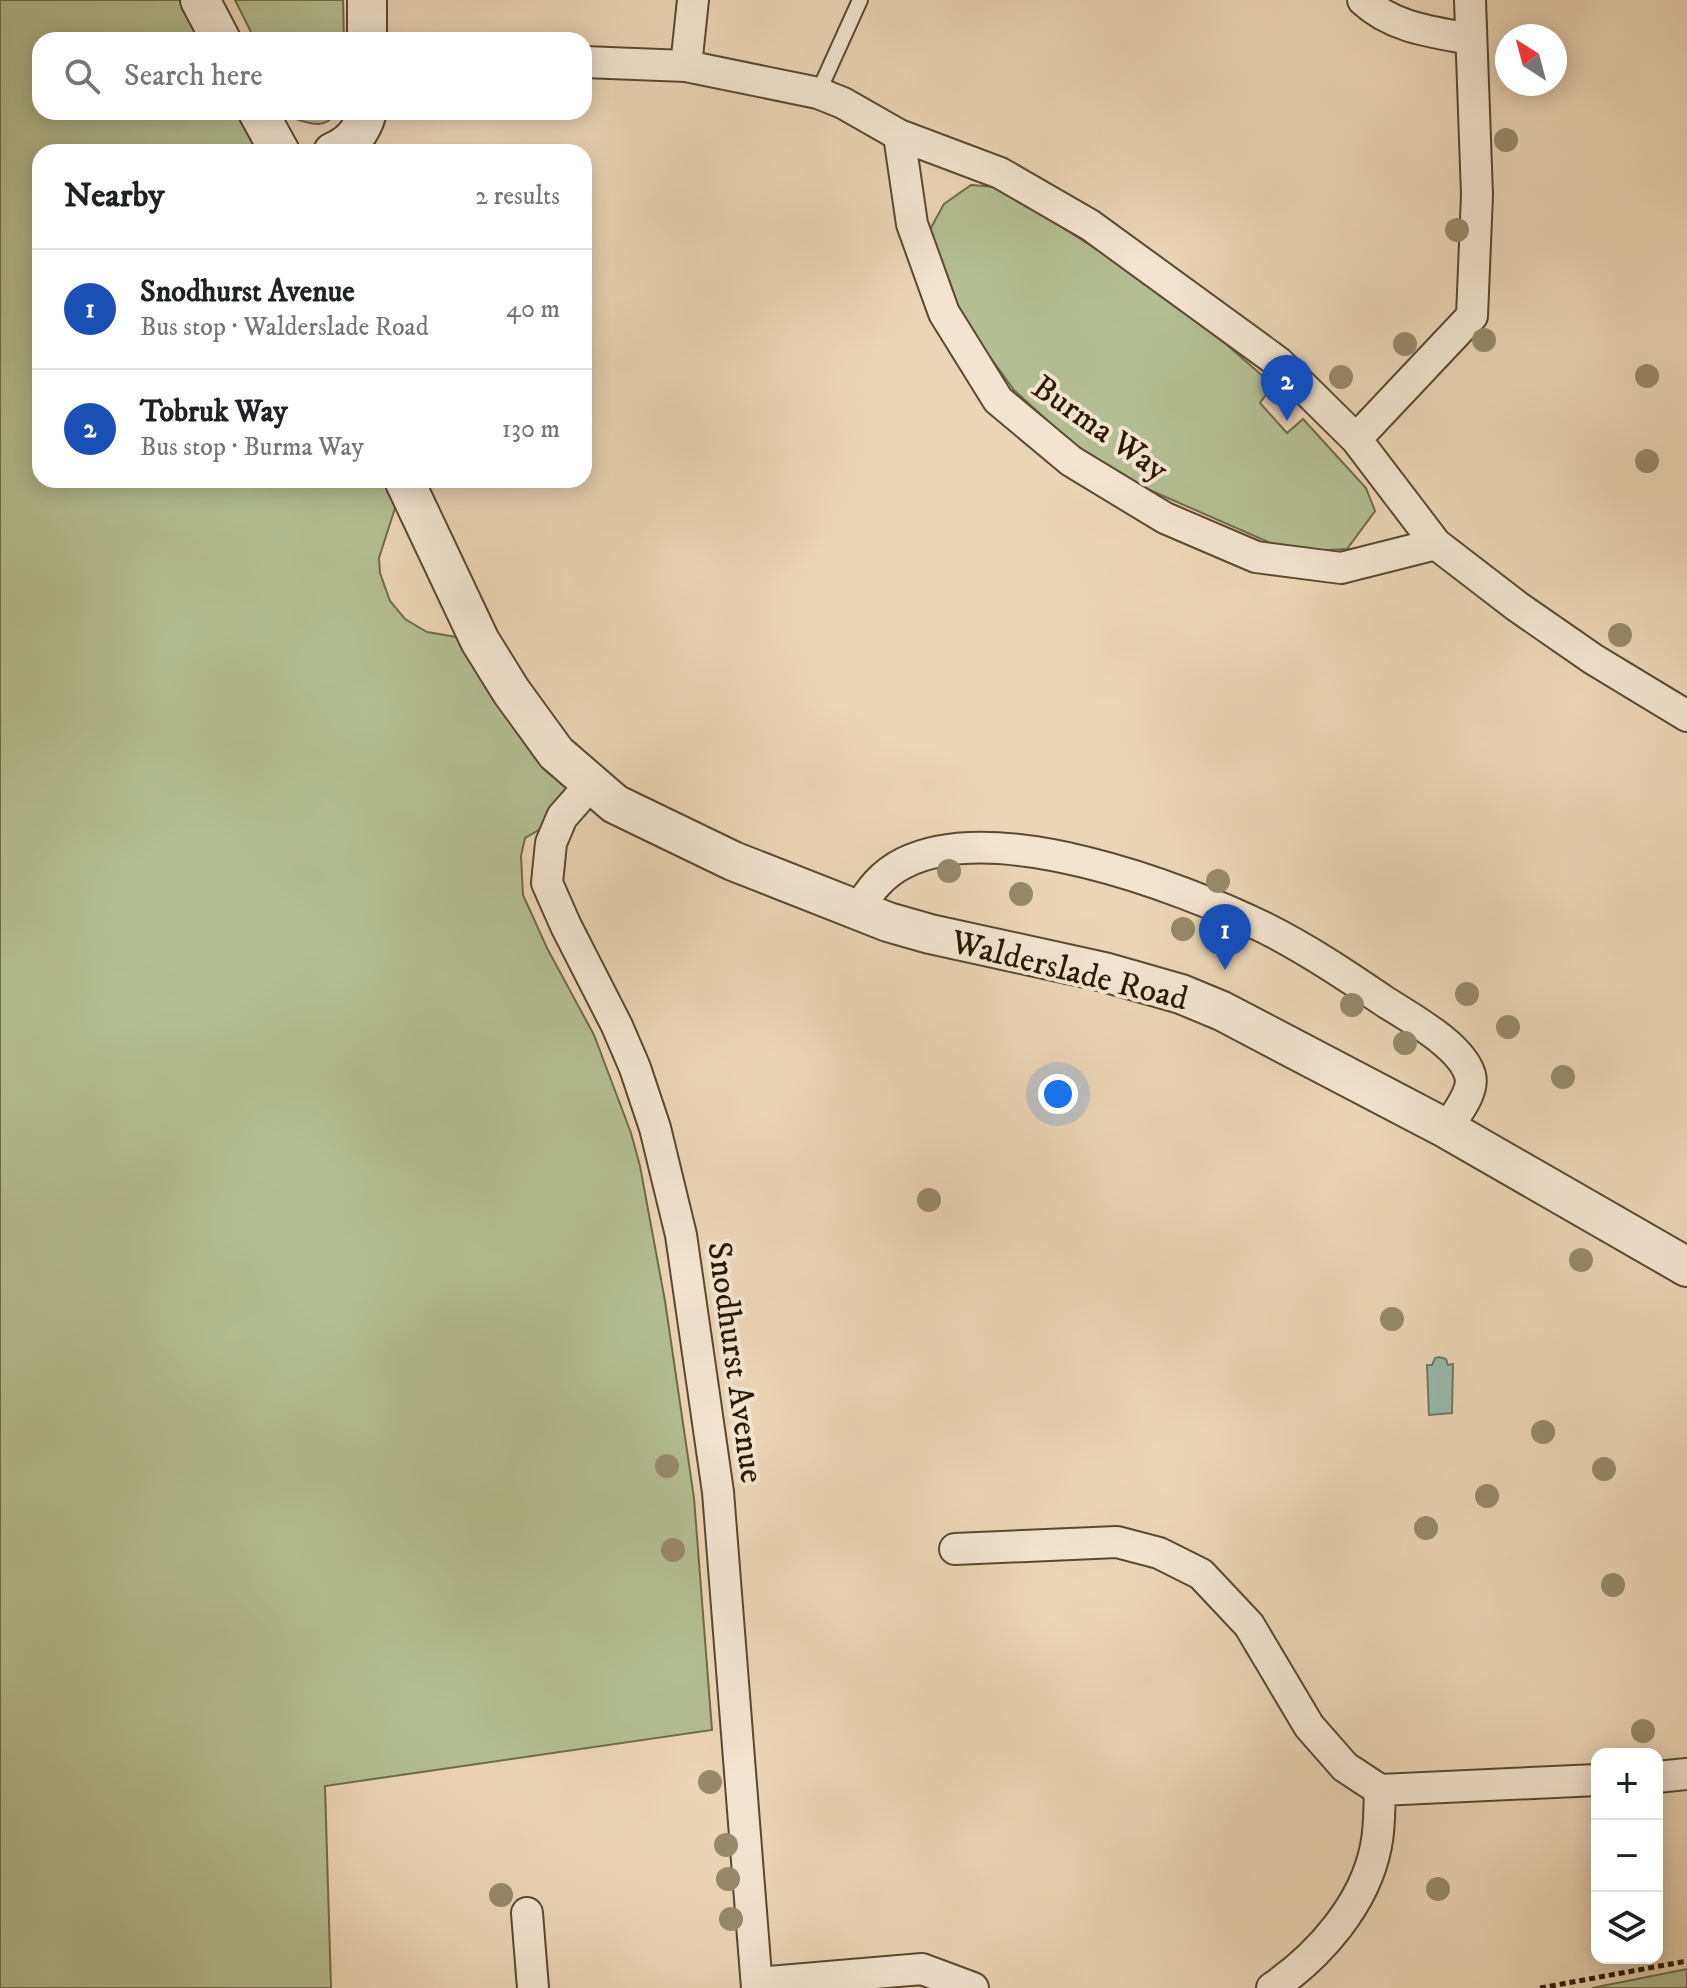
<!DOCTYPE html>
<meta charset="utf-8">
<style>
body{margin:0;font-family:"IM FELL DW Pica",serif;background:#f6f6f6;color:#202124}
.controls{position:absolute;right:24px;bottom:24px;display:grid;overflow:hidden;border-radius:16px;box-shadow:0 4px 20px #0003}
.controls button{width:72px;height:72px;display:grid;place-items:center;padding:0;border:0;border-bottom:2px solid #e0e0e0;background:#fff;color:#202124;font:40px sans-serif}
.compass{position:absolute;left:1495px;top:24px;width:72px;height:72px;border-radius:50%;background:#fff;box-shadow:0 4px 20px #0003;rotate:324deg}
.you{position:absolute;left:1058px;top:1094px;width:28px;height:28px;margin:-20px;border:6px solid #fff;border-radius:50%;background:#1a73e8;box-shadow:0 0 0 12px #1a73e833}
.badge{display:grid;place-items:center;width:52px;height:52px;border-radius:50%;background:#0f766e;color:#fff;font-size:26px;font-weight:700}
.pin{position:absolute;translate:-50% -66px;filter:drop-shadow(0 2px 4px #0008)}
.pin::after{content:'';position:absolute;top:42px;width:28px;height:24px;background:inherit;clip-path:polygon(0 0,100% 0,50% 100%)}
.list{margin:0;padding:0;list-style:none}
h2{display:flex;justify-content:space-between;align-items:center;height:104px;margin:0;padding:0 32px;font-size:34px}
h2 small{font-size:26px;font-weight:400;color:#757577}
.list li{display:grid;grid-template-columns:52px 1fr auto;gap:24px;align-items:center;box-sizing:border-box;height:120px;padding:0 32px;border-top:2px solid #e0e0e0}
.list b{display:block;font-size:30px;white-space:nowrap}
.list p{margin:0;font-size:26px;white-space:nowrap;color:#757577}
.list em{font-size:26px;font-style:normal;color:#757577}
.icon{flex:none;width:44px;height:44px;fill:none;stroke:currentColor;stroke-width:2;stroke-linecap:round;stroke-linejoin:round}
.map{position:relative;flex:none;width:1687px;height:1988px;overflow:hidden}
.search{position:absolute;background:#fff;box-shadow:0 4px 20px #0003;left:32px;top:32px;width:560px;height:88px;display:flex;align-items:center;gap:20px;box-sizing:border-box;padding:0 28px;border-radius:24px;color:#757577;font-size:30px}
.panel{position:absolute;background:#fff;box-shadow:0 4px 20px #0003;left:32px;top:144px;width:560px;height:344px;border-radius:24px}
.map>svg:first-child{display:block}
.green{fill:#b3be92;stroke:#6e6c4a;stroke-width:2}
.water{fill:#99b9ab;stroke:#6d7967;stroke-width:2}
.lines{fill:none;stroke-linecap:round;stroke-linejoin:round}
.service-casing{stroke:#5a492f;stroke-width:18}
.minor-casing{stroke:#5a492f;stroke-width:34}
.tertiary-casing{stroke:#5a492f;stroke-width:42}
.path{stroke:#2a1a02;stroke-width:5;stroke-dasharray:6 4;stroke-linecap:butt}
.service{stroke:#f3e4d0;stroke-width:14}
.minor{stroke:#f3e4d0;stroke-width:30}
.tertiary{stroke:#f3e4d0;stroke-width:38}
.tree{fill:#98896b}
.labels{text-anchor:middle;stroke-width:8;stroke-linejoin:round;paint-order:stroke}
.street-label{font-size:34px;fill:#2a1a02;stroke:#f3e4d0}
</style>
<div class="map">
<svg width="1687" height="1988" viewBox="0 0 1687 1988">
<rect width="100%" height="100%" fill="#ecd5b6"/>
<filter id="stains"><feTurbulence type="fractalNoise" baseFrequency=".0025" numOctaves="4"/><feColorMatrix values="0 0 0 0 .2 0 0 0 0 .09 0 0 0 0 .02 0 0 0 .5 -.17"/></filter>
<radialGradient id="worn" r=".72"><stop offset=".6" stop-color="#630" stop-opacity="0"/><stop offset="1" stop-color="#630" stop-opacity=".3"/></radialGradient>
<path class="green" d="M0,0H200L221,40H40V112H259L280,152H40V480H404L379,558L380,573L390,601L405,619L427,632L480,641L591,784L562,817L525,838L521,856L523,895L547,948L594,1035L631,1133L640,1166L665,1301L694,1498L712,1730L325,1786L331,1988H0Z
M235,0H343L344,40H255Z
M290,112H337C325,130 311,124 293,118Z
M971,185L998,187L1171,296L1273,385L1260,403L1287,433L1303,419L1366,488L1375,511L1347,549L1291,552L1136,484L1073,444L1014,390L955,309L928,233L944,204Z
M1687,1969V1988H1592Z"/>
<path class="water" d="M1439,1357L1446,1359L1448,1365L1453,1364L1452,1413L1429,1415L1427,1365H1432L1435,1358Z"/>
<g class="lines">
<defs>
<path id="service" d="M818,93L860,0"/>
<path id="minor" d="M1363,0C1393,28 1433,32 1471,39
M584,62L686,66L818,93L843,103L899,135L1000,173L1090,225L1278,362L1356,439L1436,544L1518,607L1593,659L1687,716
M686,66L693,0
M899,135L912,224L944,313L998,400L1071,461L1165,518L1256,557L1341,568L1436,544
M1356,439L1472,316L1477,195L1470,0
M591,784L562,817L551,843L547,883L566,926L617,1026L635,1068L655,1128L681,1235L718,1492L757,1988
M858,910C870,890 882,874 904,863C995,817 1179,886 1265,928C1307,949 1346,975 1384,1001C1410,1018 1461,1045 1470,1075C1475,1092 1455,1115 1447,1129
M955,1549L1117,1542L1159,1553L1201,1574L1249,1625L1309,1726L1345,1767L1380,1790L1597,1780
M1657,1777L1687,1774
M527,1913L533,1988
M757,1983L922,1969L973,1988
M1272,1988C1319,1956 1365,1904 1376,1846C1380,1828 1379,1808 1380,1790"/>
<path id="tertiary" d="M200,0L221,40
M367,40V0
M258,112L280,152
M333,152C352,144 362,131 367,112
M404,480L480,641L511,691L556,753L615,804L733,861L888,922L930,934L1104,972L1181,994L1222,1011L1447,1129L1687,1267"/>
</defs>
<use href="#service" class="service-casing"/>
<use href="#minor" class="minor-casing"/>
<use href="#tertiary" class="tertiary-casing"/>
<path class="path" d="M1540,1988L1687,1961"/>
<use href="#service" class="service"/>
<use href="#minor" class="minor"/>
<use href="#tertiary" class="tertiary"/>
</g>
<g class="tree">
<circle cx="1506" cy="140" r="12"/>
<circle cx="1457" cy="230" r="12"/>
<circle cx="1484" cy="340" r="12"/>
<circle cx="1405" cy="344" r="12"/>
<circle cx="1647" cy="376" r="12"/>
<circle cx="1341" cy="377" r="12"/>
<circle cx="1647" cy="461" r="12"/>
<circle cx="1620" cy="635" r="12"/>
<circle cx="949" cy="871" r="12"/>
<circle cx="1218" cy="881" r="12"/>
<circle cx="1021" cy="894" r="12"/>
<circle cx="1183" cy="929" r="12"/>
<circle cx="1467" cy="994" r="12"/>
<circle cx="1352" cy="1005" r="12"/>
<circle cx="1508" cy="1027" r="12"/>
<circle cx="1405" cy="1043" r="12"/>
<circle cx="1563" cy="1077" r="12"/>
<circle cx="929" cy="1200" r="12"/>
<circle cx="1581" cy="1260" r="12"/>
<circle cx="1392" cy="1319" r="12"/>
<circle cx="1543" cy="1432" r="12"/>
<circle cx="667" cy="1466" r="12"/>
<circle cx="1604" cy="1469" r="12"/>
<circle cx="1487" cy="1496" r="12"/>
<circle cx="1426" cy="1528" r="12"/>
<circle cx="673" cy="1550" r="12"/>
<circle cx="1613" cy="1585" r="12"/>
<circle cx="1643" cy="1731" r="12"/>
<circle cx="710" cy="1782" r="12"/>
<circle cx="726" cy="1845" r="12"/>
<circle cx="728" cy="1879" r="12"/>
<circle cx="1438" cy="1889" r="12"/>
<circle cx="501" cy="1895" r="12"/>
<circle cx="731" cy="1919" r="12"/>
</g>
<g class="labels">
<g class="street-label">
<text transform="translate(1101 427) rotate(35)" y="12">Burma Way</text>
<text transform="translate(1070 969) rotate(14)" y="12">Walderslade Road</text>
<text transform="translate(737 1362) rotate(82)" y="12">Snodhurst Avenue</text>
</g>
</g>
<rect width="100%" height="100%" filter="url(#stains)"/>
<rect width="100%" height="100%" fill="url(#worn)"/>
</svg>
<div class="controls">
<button>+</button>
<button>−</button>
<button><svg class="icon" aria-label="layers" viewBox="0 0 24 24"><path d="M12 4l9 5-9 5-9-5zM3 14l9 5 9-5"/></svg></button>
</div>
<svg class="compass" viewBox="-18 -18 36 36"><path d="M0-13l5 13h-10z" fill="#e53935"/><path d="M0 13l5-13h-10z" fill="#757577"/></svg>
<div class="you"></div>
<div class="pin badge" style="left:1225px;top:970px;background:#1a4fb4">1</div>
<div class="pin badge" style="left:1287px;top:421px;background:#1a4fb4">2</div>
<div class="search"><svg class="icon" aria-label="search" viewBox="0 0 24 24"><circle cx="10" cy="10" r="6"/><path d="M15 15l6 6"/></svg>Search here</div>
<section class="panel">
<h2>Nearby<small>2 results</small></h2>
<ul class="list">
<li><span class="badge" style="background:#1a4fb4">1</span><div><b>Snodhurst Avenue</b><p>Bus stop · Walderslade Road</p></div><em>40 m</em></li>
<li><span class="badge" style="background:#1a4fb4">2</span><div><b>Tobruk Way</b><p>Bus stop · Burma Way</p></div><em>130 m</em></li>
</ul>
</section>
</div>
